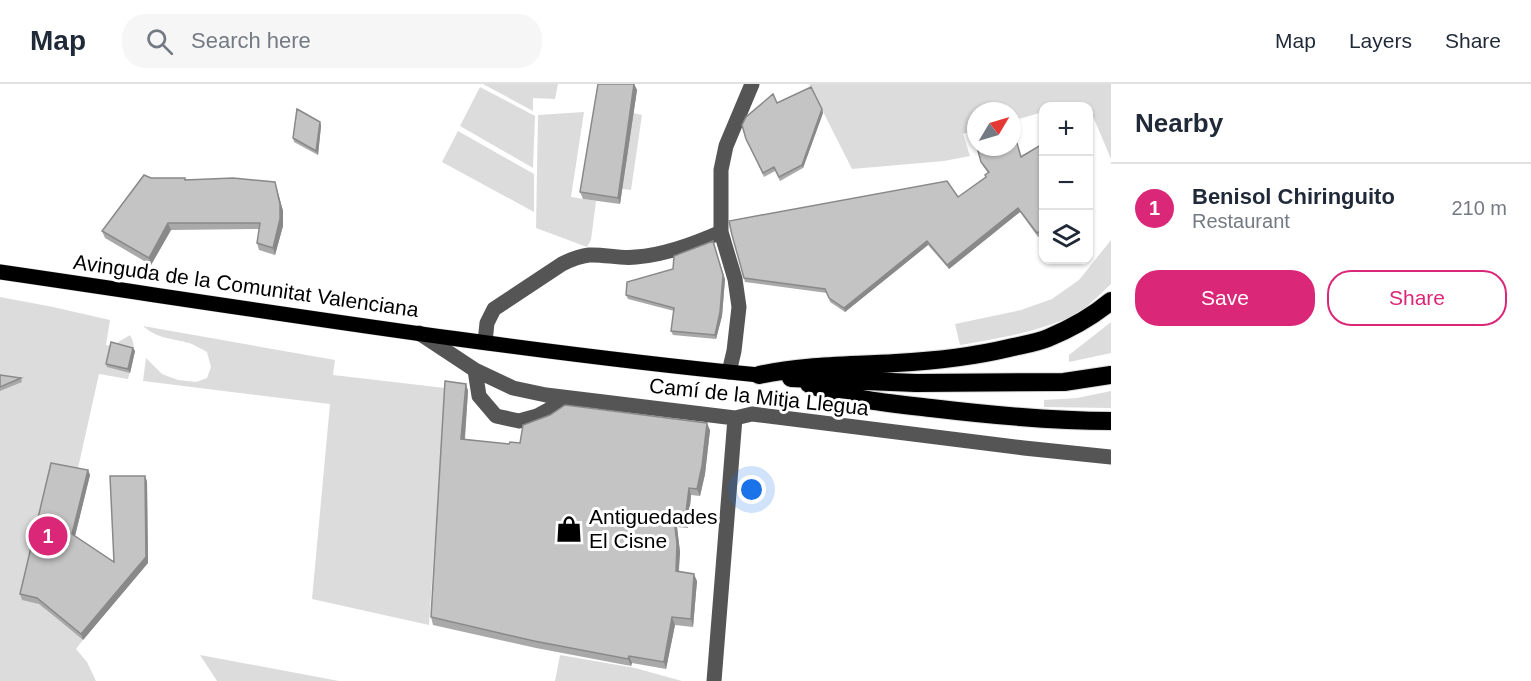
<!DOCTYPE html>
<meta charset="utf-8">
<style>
body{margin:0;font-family:Helvetica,sans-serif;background:#f6f6f7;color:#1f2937}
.controls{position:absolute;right:18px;top:18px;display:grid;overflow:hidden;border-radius:12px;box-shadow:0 2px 4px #0004}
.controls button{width:54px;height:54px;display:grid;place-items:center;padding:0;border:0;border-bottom:2px solid #e0e1e3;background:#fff;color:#1f2937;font:30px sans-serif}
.compass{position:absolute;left:967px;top:18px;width:54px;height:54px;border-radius:50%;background:#fff;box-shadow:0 2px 4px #0004;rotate:52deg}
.you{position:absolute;left:752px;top:406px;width:21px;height:21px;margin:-15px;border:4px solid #fff;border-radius:50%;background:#1a73e8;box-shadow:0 0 0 9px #1a73e833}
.badge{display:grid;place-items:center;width:39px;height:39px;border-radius:50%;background:#db2777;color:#fff;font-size:20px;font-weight:700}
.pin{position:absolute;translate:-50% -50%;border:3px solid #fff;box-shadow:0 2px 6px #0006}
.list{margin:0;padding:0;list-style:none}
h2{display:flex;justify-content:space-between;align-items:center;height:78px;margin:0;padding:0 24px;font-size:26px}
h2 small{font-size:20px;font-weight:400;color:#747a83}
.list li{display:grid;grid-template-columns:39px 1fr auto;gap:18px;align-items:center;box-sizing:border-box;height:90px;padding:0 24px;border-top:2px solid #e0e1e3}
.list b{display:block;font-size:22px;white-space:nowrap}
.list p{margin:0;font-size:20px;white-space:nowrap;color:#747a83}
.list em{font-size:20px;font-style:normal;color:#747a83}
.actions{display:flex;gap:12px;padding:18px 24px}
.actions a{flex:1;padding:14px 0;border:2px solid #db2777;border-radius:24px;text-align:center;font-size:21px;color:#db2777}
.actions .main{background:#db2777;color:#fff}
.icon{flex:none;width:33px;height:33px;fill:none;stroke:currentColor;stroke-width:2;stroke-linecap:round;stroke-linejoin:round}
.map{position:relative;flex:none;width:1111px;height:597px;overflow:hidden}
header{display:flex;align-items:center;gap:36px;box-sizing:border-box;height:84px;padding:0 30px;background:#fff;border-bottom:2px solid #e0e1e3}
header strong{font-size:28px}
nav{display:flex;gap:33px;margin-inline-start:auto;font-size:21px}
.search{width:420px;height:54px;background:#f6f6f7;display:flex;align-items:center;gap:15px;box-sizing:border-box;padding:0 21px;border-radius:24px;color:#747a83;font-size:22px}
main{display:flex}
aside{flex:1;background:#fff}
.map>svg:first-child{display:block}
.green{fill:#dcdcdc}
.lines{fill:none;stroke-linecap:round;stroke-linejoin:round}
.major-casing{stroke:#dbdbdb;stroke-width:16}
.highway-casing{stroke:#dbdbdb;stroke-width:20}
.minor{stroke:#555;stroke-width:15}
.major{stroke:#000;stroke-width:15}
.highway{stroke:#000;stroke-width:18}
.wall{fill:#a9a9a9}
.shaded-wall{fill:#898989}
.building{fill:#c4c4c4;stroke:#898989;stroke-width:1.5}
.labels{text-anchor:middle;stroke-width:6;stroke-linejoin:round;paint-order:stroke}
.street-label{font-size:21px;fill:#000;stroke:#fff}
.poi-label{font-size:21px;fill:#000;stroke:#fff;text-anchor:start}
</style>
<header>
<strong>Map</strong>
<div class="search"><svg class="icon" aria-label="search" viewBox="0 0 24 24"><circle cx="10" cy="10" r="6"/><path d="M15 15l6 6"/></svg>Search here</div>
<nav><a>Map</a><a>Layers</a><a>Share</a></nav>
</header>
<main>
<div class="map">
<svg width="1111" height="597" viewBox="0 0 1111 597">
<rect width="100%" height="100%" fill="#fff"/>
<path class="green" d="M483,0H558L555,15L533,14V27Z
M809,0H1111V75L1092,30L1089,32L1088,22H1044L1043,28L1012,37V27H976V46L963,50L970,72L944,77L852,85Z
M480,3L535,32L533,84L460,42Z
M584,28L571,113L596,117L591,156L587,163L536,144L538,31Z
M633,29L642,31L631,106L622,105Z
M458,47L534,90V128L442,78Z
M1111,156V200C1103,207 1096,215 1087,222C1057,246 998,254 960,261L955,240L1021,226L1052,215L1079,196Z
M0,213L53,223L110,236L106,261L112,262L130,251C138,264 132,281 128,295L99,290L68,429L80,433L70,453L46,526L83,556L76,565L87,578L96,597H0Z
M1111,238V269L1069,278V271Z
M143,242L335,276L333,291L445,304L429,541L312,515L330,320L143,297L146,274L162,290L178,296L196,298L207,294L211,283L207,268C201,265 195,261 189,259C171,254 158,255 143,242Z
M1111,307V324L1044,323V316L1077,314Z
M200,571L339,597H217Z
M560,571L635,584L682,597H555Z"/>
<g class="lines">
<defs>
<path id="major" d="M0,188C253,225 505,266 759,291"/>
<path id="highway" d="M759,291C804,281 850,282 896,279C934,277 971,273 1009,264C1022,261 1036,259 1048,254C1070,245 1093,232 1111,217
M791,294L916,299L1064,298L1111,291
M809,300C848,316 889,319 931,324C990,331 1051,337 1111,337"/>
</defs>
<use href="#major" class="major-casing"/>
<use href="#highway" class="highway-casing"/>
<path class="minor" d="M419,249L475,286L513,304L546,311L735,334L752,330L1024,364L1111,373
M485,258L487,239L494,225L562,180C570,176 579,172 589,171C604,170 620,175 636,173C665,171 694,160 721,148
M475,286L479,312L496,332L519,337L537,332L570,314
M729,288L734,267L739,223L735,195L721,148V86L726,62L752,0
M714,597L735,334"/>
<use href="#major" class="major"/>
<use href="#highway" class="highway"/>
</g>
<path class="wall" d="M634,0L637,6L620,120L583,115L580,108Z
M777,19L822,25L823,29L803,84L780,97L775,87L764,93L746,55Z
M320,38L321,42L318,71L294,58L293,54Z
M1044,59V150L1038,153L1020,128L949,185L928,161L845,228L830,218L827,209L745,198L732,151L958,113L986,93L988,89L983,82L977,63L1021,72Z
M151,94L275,98L283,127V142L275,171L259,166L257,159L259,145L171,146L151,181L105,154L102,147Z
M725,195L722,232L716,255L673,251L671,247L674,227L628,215L626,211Z
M133,264L135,267L130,289L107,283L106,280Z
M0,291L21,294L22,298L0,307Z
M466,300L468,307L465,356L509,360L710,346L705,390L700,412L691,411L688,444L677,443L680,468L679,487L697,497L693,543L675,541L666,585L632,579L631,582L536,564L433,541L431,533Z
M88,386L90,391L75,452L114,478L147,397L148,479L83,556L39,520L22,516L20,510Z"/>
<path class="shaded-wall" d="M634,0L637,6L620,120L618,114Z
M822,25L823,29L803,84L802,81Z
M320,38L321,42L318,71L316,67Z
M275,98L283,127V142L275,171L273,164Z
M1018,124L1020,128L949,185L947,181Z
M168,139L171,146L151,181L149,174Z
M713,157L725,195L722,232L716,255L715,251Z
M927,157L928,161L845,228L844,224Z
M133,264L135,267L130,289L128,285Z
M466,300L468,307L464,363L461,355Z
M707,339L710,346L705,390L700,412L697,405Z
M88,386L90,391L74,456L72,450Z
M145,392L147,397L148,479L83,556L81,550L146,473Z
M689,404L691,411L688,444L685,436Z
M674,435L677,443L680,468L678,494L676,487Z
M694,490L697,497L693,543L691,535Z
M672,533L675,541L666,585L664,578Z
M629,572L632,579L631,582L628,575Z"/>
<path class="building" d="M598,0H634L618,114L580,108Z
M811,3L822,25L802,81L779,93L774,83L763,89L746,55L742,41L746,33L773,10L777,19Z
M297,25L320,38L316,67L293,54Z
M976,42V60L971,43Z
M1012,42L1021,73L1044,59V145L1037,149L1018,124L947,181L927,157L844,224L829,214L825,205L744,194L732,151L729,137L947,97L958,113L986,93L985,91L989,88L981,78L977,63H1012Z
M144,91L151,94H185V96L233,94L275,98L280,120V135L273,164L257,159L260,139H168L149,174L102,147Z
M713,157L723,191L720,228L715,251L671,247L674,224L626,211L627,198L673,185L674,172Z
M111,258L133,264L128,285L106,280Z
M0,291L21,294L0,303Z
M445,297L466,300L461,355L509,360L510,358L520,359L523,341L550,331L565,321L707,339L702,382L697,405L689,404L685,436L674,435L677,460L676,487L694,490L691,535L672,533L664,578L629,572L628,575L534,557L431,533Z
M51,379L88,386L72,450L114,478L110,392H145L146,473L81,550L37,514L20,510Z"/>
<defs>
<symbol id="shop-bare" viewBox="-9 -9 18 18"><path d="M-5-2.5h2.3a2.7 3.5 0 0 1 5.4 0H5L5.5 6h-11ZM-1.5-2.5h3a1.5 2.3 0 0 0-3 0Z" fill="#000" stroke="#fff" stroke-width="2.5" paint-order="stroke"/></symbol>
</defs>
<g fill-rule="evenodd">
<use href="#shop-bare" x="550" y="426" width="38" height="38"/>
</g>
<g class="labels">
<g class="street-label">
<text transform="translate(246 202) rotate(8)" y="7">Avinguda de la Comunitat Valenciana</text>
<text transform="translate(759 313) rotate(6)" y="7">Camí de la Mitja Llegua</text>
</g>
<g class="poi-label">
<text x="589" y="440">Antiguedades<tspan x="589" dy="24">El Cisne</tspan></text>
</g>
</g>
</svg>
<div class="controls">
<button>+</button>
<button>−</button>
<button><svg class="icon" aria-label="layers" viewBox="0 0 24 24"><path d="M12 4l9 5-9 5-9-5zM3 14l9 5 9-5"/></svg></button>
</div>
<svg class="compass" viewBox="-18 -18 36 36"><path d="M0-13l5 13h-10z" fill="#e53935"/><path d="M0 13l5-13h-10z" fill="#747a83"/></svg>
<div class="you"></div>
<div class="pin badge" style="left:48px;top:452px">1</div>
</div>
<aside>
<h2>Nearby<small></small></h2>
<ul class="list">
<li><span class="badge">1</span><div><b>Benisol Chiringuito</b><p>Restaurant</p></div><em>210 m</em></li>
</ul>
<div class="actions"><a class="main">Save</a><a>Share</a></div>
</aside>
</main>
